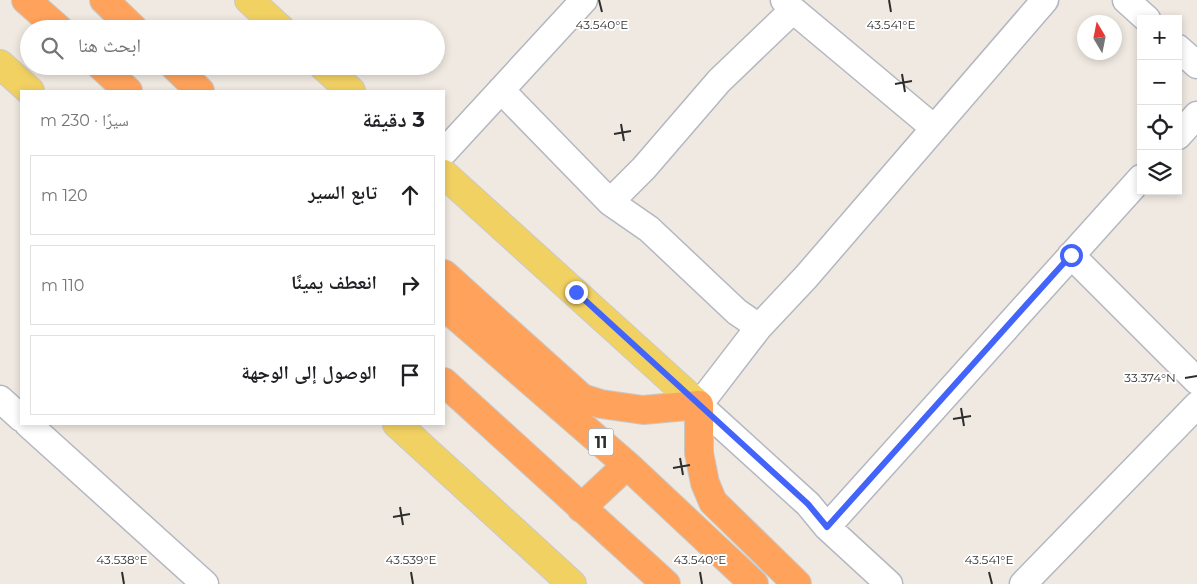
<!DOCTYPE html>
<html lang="ar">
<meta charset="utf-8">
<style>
body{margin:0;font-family:Montserrat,"Noto Naskh Arabic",sans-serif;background:#f6f6f6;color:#202124;direction:rtl}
.controls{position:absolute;right:15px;top:15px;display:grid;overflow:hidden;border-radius:0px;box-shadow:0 2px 8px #0003}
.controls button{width:45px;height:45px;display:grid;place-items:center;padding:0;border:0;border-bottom:1px solid #e0e0e0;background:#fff;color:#202124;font:25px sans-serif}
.compass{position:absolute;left:1077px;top:15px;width:45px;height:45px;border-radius:50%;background:#fff;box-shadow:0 2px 8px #0003;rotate:350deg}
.stop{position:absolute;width:15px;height:15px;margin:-11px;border:4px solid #4264fb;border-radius:50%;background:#fff}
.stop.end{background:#4264fb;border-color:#fff;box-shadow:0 1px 5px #0008}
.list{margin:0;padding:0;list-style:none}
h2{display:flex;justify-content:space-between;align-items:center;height:65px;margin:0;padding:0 20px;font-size:21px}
h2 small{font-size:16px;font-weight:400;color:#757577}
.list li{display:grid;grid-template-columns:32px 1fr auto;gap:15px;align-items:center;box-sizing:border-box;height:80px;margin:0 10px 10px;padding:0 10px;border:1px solid #e0e0e0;border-radius:0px}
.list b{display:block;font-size:19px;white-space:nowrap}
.list em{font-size:16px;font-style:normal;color:#757577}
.icon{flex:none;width:28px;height:28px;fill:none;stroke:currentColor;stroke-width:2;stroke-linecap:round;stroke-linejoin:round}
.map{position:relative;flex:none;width:1197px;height:584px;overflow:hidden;direction:ltr}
.search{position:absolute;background:#fff;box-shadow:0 2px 8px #0003;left:20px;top:20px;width:425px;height:55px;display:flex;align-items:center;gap:12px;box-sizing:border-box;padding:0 18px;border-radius:28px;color:#757577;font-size:19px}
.panel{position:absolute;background:#fff;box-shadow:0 2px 8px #0003;left:20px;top:90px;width:425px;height:335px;border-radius:0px;direction:rtl}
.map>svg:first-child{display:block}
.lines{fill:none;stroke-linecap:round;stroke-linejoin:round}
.minor-casing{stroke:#b4b7c1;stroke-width:29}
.major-casing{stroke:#c9c9c9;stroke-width:30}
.highway-casing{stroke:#c9c9c9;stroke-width:30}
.minor{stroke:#fff;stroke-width:26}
.major{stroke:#f2d163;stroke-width:28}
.highway{stroke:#ffa35c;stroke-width:28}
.route{stroke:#4264fb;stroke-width:6}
.ticks{fill:none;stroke:#2e2e2e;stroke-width:2}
.labels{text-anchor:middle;stroke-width:4;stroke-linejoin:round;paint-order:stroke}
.shield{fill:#fff;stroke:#6d6d6d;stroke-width:1}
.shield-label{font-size:16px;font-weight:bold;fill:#2e2e2e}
.ticks-label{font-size:12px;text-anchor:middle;fill:#2e2e2e;stroke:#fff;stroke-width:4;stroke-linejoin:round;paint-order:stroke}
</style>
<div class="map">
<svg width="1197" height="584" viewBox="0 0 1197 584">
<rect width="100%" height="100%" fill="#efe9e1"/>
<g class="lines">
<defs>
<path id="minor" d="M1126,0L1147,19
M793,10L934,128
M1178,48L1197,65
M501,90L610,202
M1178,136L1197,115
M444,152L584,0
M1071,255L1197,381
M759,327L737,312L649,229L610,202L644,168L719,81L793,10L784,0
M0,399L21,418
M28,424L205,584
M827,527L1141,178
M889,584L827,527L808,504L699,405L759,327L806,277L1045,0
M1023,584L1197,405"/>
<path id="major" d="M249,0L281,29
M0,64L30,91
M323,66L351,91
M444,174L699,405
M397,424L572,584"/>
<path id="highway" d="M26,0L59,29
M104,0L134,29
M101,66L128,91
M174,66L200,91
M444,274L582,398L601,404L643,410L699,405V453L705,483L713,502L797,584
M444,306L627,465L754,584
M444,382L666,584
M581,508L627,465"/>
</defs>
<use href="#minor" class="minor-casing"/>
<use href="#major" class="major-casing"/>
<use href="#highway" class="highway-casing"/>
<use href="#minor" class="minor"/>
<use href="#major" class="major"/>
<use href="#highway" class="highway"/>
</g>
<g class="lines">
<path class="route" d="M576,292L808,504L827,527L1071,255"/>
</g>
<path class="ticks" d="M599,0L602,12M889,0L891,12M902,74L905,92M895,84L912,81M621,124L624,141M614,134L631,131M1185,378L1197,376M961,408L964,426M953,419L971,416M680,458L683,475M673,468L690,465M400,507L403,525M393,517L410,514M122,572L124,584M411,572L413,584M700,572L702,584M989,572L992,584"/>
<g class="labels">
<rect class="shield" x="588.5" y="428.5" width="25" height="27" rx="4"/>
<g class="shield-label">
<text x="601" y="448">11</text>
</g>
</g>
<g class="ticks-label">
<text x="602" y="29">43.540°E</text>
<text x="891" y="29">43.541°E</text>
<text x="1150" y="382">33.374°N</text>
<text x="122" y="564">43.538°E</text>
<text x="411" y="564">43.539°E</text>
<text x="700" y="564">43.540°E</text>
<text x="989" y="564">43.541°E</text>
</g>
</svg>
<div class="controls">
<button>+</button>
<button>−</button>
<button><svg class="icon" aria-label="locate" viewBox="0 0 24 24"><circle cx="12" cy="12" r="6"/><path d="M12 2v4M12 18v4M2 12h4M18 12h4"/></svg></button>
<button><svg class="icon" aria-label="layers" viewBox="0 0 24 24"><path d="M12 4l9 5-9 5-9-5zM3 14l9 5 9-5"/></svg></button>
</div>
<svg class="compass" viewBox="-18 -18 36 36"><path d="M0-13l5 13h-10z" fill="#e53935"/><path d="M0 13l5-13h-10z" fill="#757577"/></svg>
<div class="stop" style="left:1071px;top:255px"></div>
<div class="stop end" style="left:576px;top:292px"></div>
<div class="search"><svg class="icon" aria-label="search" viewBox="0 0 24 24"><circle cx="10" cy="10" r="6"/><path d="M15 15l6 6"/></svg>ابحث هنا</div>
<section class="panel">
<h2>3 دقيقة<small>سيرًا · 230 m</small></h2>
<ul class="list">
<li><svg class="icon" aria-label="ahead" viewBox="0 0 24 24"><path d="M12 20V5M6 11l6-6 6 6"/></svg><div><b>تابع السير</b></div><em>120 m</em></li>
<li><svg class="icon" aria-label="right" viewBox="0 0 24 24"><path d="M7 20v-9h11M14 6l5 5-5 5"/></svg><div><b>انعطف يمينًا</b></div><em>110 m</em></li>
<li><svg class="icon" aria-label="arrive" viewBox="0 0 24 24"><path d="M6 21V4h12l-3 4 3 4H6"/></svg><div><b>الوصول إلى الوجهة</b></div></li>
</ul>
</section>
</div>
